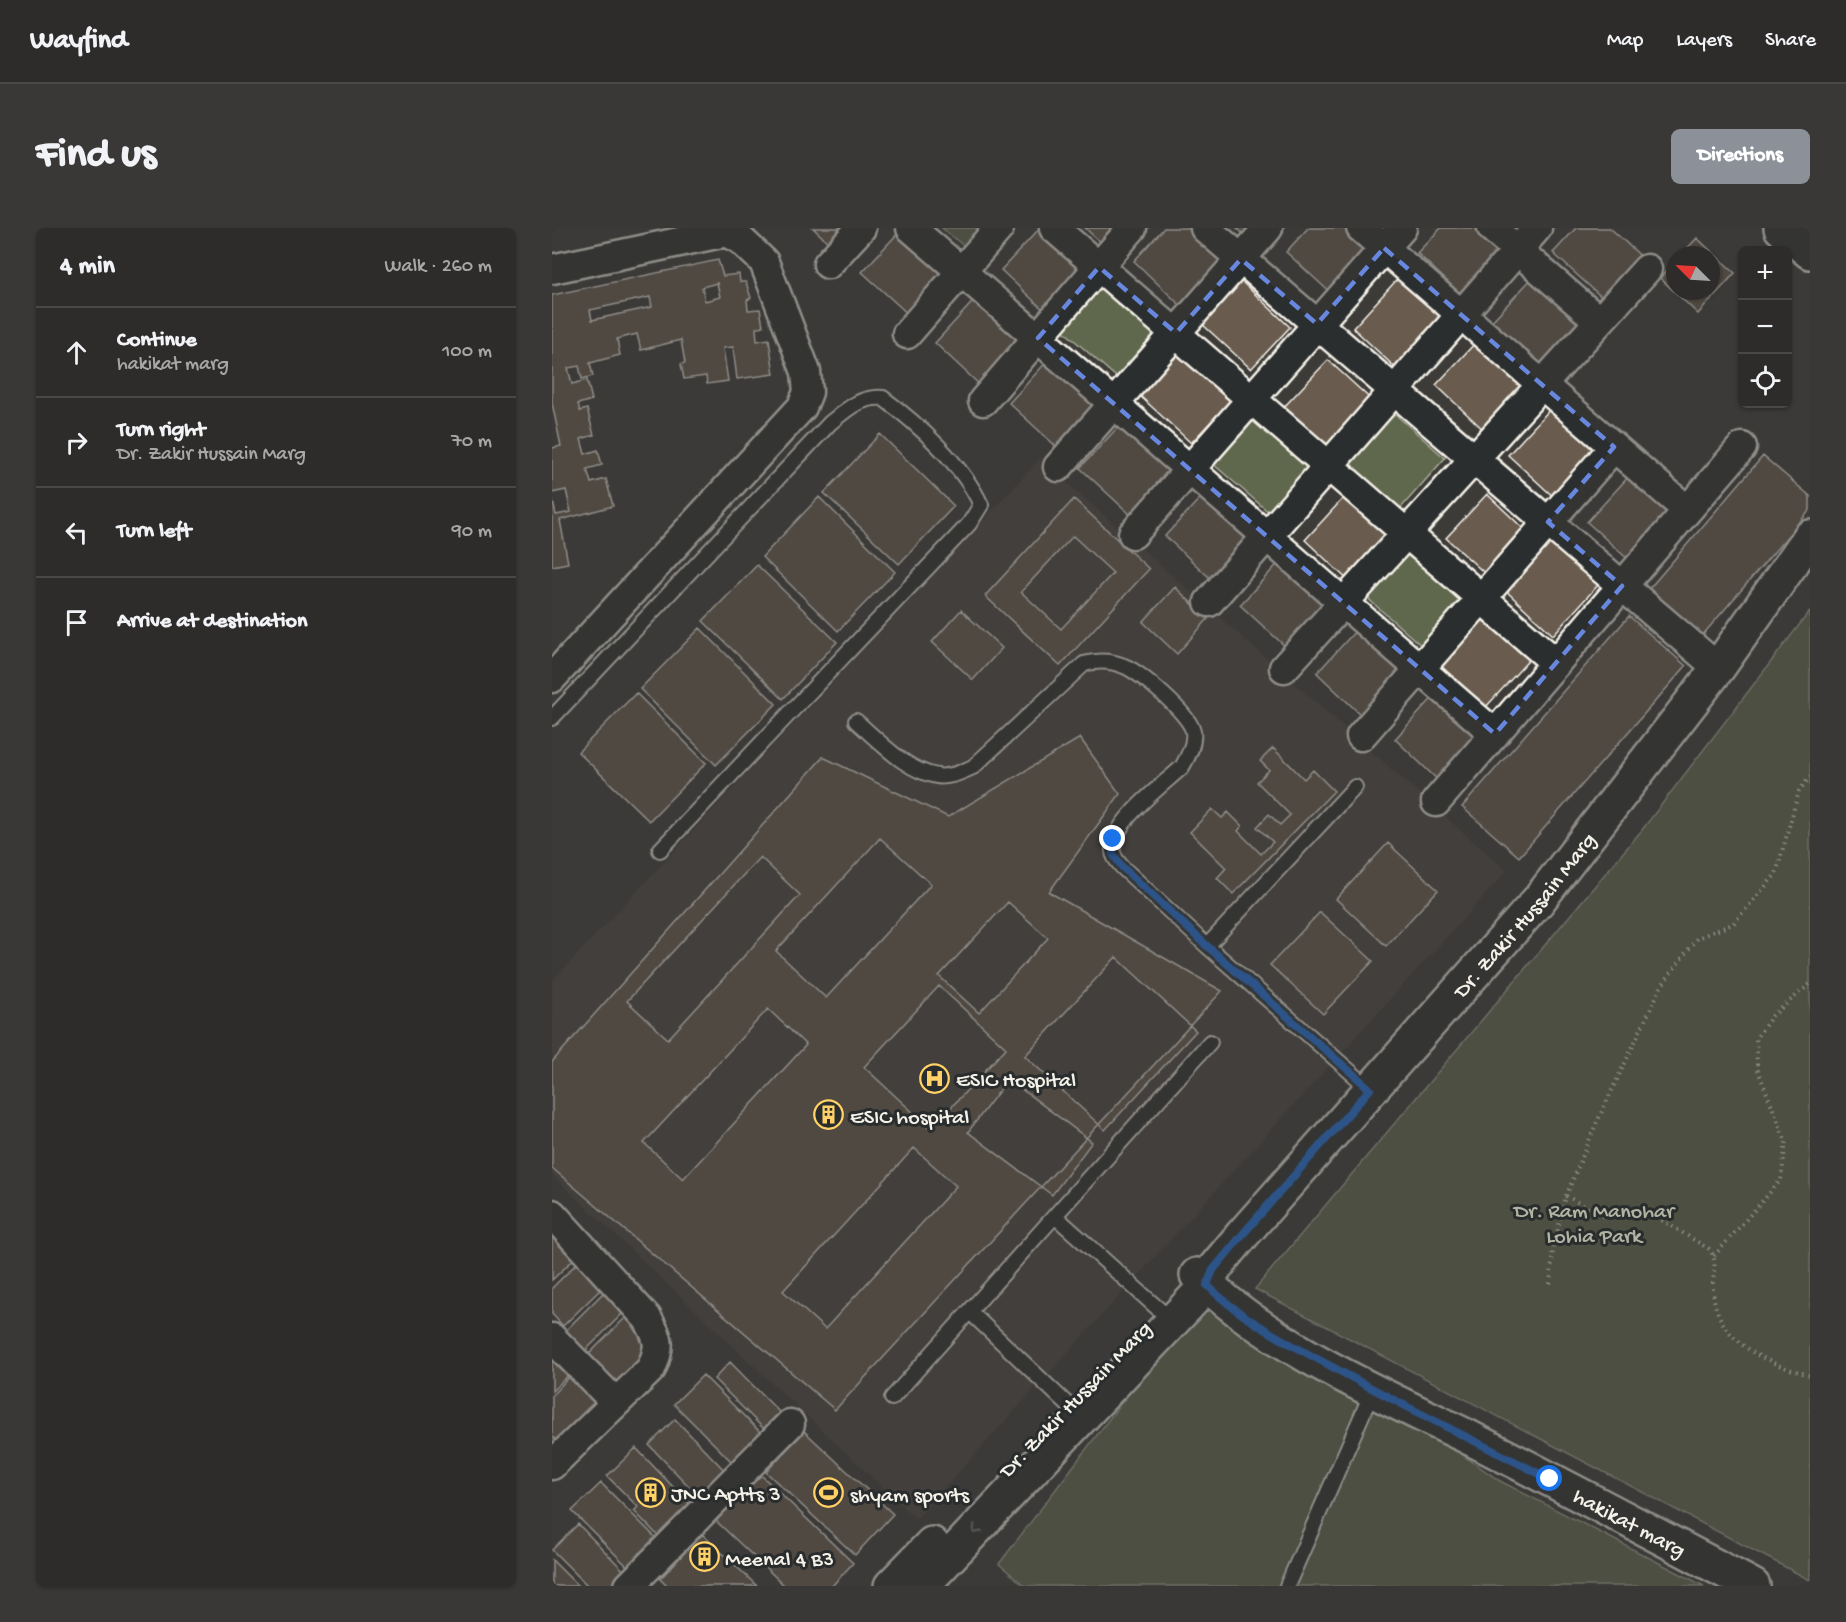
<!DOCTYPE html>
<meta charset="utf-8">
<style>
body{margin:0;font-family:"Gochi Hand",sans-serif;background:#3a3836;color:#f1f3f6}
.controls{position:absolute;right:18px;top:18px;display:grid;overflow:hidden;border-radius:9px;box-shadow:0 2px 4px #0004}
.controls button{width:54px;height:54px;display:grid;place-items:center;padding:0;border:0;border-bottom:2px solid #494847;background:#2e2c2a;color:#f1f3f6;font:30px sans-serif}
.compass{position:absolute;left:1114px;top:18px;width:54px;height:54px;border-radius:50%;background:#2e2c2a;box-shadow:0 2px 4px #0004;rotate:294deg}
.stop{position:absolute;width:18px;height:18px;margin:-14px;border:4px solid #1a73e8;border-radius:50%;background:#fff}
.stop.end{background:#1a73e8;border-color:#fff;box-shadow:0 2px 6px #0008}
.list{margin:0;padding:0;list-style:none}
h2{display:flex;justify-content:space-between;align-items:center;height:78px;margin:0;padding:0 24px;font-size:26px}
h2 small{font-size:20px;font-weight:400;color:#a7a7a8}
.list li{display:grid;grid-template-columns:39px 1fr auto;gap:18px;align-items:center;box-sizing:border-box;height:90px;padding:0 24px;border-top:2px solid #494847}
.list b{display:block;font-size:22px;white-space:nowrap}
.list p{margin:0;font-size:20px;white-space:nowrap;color:#a7a7a8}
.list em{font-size:20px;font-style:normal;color:#a7a7a8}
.icon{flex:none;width:33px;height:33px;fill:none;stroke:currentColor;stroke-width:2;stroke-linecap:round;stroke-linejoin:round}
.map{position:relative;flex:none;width:1258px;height:1358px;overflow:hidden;border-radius:9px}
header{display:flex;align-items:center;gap:36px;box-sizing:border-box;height:84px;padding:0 30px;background:#2e2c2a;border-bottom:2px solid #494847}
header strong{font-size:28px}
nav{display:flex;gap:33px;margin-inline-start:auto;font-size:21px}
.intro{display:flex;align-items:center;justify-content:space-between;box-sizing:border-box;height:144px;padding:0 36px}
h1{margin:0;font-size:42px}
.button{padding:15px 27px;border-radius:9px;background:#8c9099;color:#fff;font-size:21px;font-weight:700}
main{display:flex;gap:36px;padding:0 36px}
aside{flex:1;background:#2e2c2a;border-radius:9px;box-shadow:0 2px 4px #0004}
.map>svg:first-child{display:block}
.built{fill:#4a453f}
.green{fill:#5f674e;stroke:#aaac9b;stroke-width:1.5}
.building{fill:#695b50;stroke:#f4f1e8;stroke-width:1.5;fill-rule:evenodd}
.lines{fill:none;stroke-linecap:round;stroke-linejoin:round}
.service-casing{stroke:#f4f1e8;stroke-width:18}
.minor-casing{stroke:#f4f1e8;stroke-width:33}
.tertiary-casing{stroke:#f4f1e8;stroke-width:38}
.path{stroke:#f4f1e8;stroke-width:4;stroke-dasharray:1.5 4.5;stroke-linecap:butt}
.service{stroke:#2a2d2e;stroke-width:14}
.minor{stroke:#2a2d2e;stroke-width:28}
.tertiary{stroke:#2a2d2e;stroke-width:33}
.oneway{stroke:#71726f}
.route{stroke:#1a73e8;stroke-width:8}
.marked{fill:none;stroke:#6887de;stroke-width:4.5;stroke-dasharray:12 8;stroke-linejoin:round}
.labels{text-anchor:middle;stroke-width:6;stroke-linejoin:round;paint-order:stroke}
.street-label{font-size:22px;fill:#f4f1e8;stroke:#2a2d2e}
.poi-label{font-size:22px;fill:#f4f1e8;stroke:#2a2d2e;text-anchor:start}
.park-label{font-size:22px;fill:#b1b3a3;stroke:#2a2d2e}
</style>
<header>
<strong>Wayfind</strong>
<nav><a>Map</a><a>Layers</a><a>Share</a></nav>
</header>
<div class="intro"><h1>Find us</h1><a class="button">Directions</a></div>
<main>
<aside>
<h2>4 min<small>Walk · 260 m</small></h2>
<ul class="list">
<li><svg class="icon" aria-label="ahead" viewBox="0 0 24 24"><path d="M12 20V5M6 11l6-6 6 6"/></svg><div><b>Continue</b><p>hakikat marg</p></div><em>100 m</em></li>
<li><svg class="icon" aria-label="right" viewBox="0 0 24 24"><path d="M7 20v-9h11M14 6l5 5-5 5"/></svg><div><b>Turn right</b><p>Dr. Zakir Hussain Marg</p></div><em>70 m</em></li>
<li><svg class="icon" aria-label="left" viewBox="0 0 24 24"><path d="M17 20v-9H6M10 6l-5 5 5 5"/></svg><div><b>Turn left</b></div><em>90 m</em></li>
<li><svg class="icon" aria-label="arrive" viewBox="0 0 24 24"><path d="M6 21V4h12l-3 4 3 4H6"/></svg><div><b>Arrive at destination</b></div></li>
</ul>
</aside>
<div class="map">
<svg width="1258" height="1358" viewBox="0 0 1258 1358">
<rect width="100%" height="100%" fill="#3d3b38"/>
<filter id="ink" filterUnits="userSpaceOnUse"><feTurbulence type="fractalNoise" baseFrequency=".0167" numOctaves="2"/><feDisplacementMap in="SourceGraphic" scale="12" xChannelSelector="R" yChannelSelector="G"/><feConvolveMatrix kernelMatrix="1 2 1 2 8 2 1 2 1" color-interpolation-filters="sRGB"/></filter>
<g filter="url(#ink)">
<path class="built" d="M488,231L955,643L364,1291L0,947V754Z"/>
<path class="green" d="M390,0H429L413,19Z
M551,46L610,97L564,149L506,98Z
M835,179L893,230L848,281L790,231Z
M706,184L764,235L719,286L661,236Z
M859,317L917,368L872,420L814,369Z
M1258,383V1352L703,1061L1090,602Z
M673,1061L948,1253L1152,1358H473L447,1336L624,1103Z"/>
<path class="building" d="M261,0H295L279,17Z
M488,0H492L539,43L498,88L449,42Z
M533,0H578L558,23Z
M612,0H647L679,30L632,81L582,33Z
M685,0H709L698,12Z
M756,0H799L824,23L782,68L734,24Z
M889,0H931L957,24L914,71L865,25Z
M1024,0H1058L1094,33L1056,75L1001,25Z
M347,4L394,48L358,88L310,44Z
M1145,10L1183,45L1146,86L1108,50L1123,34V63H1159V27H1129Z
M166,32L171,48L187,46L188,54H194L199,70L195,72L196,82L208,81L211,98L204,100L205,113L217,111L222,146L185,151L181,119L171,120L176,153L155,156L154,148L132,151L129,136L133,135L129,112L89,122L85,106L65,111L68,127L38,135L41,148L30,151L27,138L16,140L20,156L35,152L40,172L26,176L28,183L35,181L42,207L29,211L33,226L46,222L50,237L35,241L39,255L54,251L61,278L8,292L16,335L0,338V269L4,287L19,284L14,262L0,265V220L9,218L0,175V67ZM165,55L168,69L153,73L150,59ZM98,69L100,79L40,92L38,82Z
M850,46L900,92L850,146L801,100Z
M983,47L1037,97L994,144L939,94Z
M689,53L738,99L699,141L650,96Z
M426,68L473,112L430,159L383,115Z
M925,113L979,163L938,208L884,157Z
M631,121L682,169L639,215L588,168Z
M498,130L549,177L508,222L457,175Z
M776,132L824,176L779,224L732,179Z
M1002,177L1053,224L1007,274L956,227Z
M568,197L621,247L581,289L528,240Z
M328,206L402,278L347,336L272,265Z
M1211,228L1258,268V282L1149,409L1096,362Z
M1079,246L1124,288L1080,335L1035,294Z
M795,266L843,311L801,357L753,312Z
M935,266L978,307L938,350L894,310Z
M651,267L697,310L659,351L613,308Z
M267,269L343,344L286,403L210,329Z
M522,271L597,341L508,438L433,368ZM521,308L561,345L509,401L469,364Z
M998,314L1046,357L1001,407L953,362Z
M730,331L777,375L735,420L688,377Z
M205,337L285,414L231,471L151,393Z
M623,359L656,391L625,426L591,394Z
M936,380L984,424L933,480L886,435Z
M409,382L450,420L421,452L380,414Z
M1077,388L1134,438L967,629L910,579Z
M148,400L224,476L164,537L88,461Z
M806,400L852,443L810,488L765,445Z
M84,465L154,535L97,593L26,524Z
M885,465L932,509L889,555L843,511Z
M528,510L568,566L497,664L670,763L283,1182L0,940V834L271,529L396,589Z
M721,520L752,551L761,542L782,563L681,666L665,650L674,640L638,604L660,581L670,590L676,584L690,598L686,603L709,626L721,614L705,599L717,586L728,597L738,587L705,554L717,542L708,533Z
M328,610L379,656L274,770L224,723Z
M836,615L886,662L834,718L784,671Z
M208,629L248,667L116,811L75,773Z
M456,674L496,710L427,785L387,748Z
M768,684L821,733L771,786L718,737Z
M564,729L644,803L553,902L473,828Z
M387,758L454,820L379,901L312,839Z
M216,781L254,817L131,951L92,915Z
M456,851L540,914L500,967L416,904Z
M362,920L404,958L273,1101L231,1063Z
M5,1005L26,1027L0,1052V1010Z
M29,1031L54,1056L11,1098L0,1086V1060Z
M55,1061L75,1081L33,1123L13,1103Z
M75,1088L105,1119L63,1161L33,1130Z
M0,1120L22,1142L0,1163Z
M178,1134L233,1190L217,1206L162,1151Z
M23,1143L54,1175L11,1219L0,1208V1167Z
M151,1147L215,1211L186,1240L122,1176Z
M123,1191L179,1249L153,1275L97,1217Z
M252,1203L341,1286L303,1327L214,1244Z
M84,1220L146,1285L114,1316L82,1283L86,1279L55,1248Z
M208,1246L301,1335L280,1358H233L164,1293Z
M49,1255L110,1316L82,1345L20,1283Z
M26,1296L81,1352L75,1358H36L0,1322Z
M150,1306L205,1358H115L108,1351Z
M0,1332L26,1358H0Z"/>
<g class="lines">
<defs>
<path id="service" d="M0,490L278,195C295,181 309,168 331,170C366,196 411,237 429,277L417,296L108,622
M304,493C327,513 354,543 385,548C397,550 410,544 421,539L532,436C546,432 558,432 572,438C588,444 639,487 641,504C643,516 636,529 630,539C610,558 559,594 561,623C561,629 566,634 570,639L655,718L818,861
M655,718L803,559
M504,989L621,1094
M418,1084L516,1177
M340,1170L658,814
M735,1358L821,1162"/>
<path id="minor" d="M359,0L943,506
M502,0L1004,435
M653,0L1166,440
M809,0L1135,282
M940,0L1047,93
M276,36L309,0
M0,41L174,4L189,12L212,34L254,144L256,164L250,179L0,450
M355,106L447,0
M431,173L580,0
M506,239L716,0
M581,306L850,0
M657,374L985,0
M732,440L1095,41
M809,508L1062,219
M884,574L1190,219
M0,986L95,1090C108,1112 109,1118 99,1141L0,1237
M0,1110L63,1174
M77,1358L238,1196"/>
<g id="tertiary">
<path d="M1229,0L1258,24"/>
<path id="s1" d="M645,1047C718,1119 828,1166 920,1211C1014,1259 1108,1309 1201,1358"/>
<path d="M339,1358L380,1316"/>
<path id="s2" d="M370,1358L655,1057L661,1042L691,1006L986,673L1166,440L1258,309"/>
</g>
</defs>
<use href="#service" class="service-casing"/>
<use href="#minor" class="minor-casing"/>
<use href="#tertiary" class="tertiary-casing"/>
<path class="path" d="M1014,968L1051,988H1103L1157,1021C1167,1034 1160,1045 1161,1061C1163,1113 1214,1136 1258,1147
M1162,1028L1229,952L1234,914L1205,840L1204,810L1220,788L1258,756
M998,1056L1001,1021L1014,968L1044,896L1110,757L1145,710L1181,696L1224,646L1247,563L1258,549"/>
<use href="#service" class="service"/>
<use href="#minor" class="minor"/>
<use href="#tertiary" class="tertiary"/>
</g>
<defs><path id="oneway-chevron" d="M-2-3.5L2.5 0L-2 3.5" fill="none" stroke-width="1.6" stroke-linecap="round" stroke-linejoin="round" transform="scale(1.5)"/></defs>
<use class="oneway" href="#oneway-chevron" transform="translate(424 1302) rotate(134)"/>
</g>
<g class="lines" filter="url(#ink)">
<path class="route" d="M561,611V626L570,639L655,718L818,861L691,1006L661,1042L655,1057C689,1091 731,1112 773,1135C847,1176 922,1213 998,1251"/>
</g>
<path d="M0 0H1258V1358H0ZM832,20L1062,219L996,294L1070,358L943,506L486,110L547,39L624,105L689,31L765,96Z" fill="#3d3b38" fill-opacity=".55" fill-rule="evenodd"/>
<path class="marked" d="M832,20L1062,219L996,294L1070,358L943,506L486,110L547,39L624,105L689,31L765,96Z"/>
<defs>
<symbol id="hospital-ring" viewBox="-11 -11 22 22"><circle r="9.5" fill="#2a2d2e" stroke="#ffd166" stroke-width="1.5"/><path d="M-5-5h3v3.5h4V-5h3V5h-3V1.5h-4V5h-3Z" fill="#ffd166"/></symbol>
<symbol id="building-ring" viewBox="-11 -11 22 22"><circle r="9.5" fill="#2a2d2e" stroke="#ffd166" stroke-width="1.5"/><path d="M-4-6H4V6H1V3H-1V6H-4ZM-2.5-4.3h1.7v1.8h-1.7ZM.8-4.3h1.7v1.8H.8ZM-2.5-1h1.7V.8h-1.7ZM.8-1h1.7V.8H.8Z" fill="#ffd166"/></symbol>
<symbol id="stadium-ring" viewBox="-11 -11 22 22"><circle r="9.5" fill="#2a2d2e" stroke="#ffd166" stroke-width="1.5"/><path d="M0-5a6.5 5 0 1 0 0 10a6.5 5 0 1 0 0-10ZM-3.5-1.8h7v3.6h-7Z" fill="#ffd166"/></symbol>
</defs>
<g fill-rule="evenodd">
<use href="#hospital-ring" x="366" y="834" width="33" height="33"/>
<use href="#building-ring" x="260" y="870" width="33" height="33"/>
<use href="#building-ring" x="82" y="1248" width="33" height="33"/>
<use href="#stadium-ring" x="260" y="1248" width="33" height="33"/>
<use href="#building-ring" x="136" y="1312" width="33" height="33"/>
</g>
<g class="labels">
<g class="street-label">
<text dy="8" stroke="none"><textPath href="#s2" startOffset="903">Dr. Zakir Hussain Marg</textPath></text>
<text transform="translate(522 1170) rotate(-46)" y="8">Dr. Zakir Hussain Marg</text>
<text dy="8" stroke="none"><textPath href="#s1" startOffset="500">hakikat marg</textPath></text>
</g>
<g class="poi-label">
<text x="404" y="858">ESIC Hospital</text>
<text x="298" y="895">ESIC hospital</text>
<text x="119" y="1272">JNC Aptts 3</text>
<text x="298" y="1273">shyam sports</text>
<text x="173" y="1337">Meenal 4 B3</text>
</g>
<g class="park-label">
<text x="1042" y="989">Dr. Ram Manohar<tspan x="1042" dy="25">Lohia Park</tspan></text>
</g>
</g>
</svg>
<div class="controls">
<button>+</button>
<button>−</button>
<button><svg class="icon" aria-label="locate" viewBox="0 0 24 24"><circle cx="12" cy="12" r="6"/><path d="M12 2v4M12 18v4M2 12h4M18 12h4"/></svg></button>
</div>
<svg class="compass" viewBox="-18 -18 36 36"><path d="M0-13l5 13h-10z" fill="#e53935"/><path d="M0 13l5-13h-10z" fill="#a7a7a8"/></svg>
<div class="stop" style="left:998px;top:1251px"></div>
<div class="stop end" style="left:561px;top:611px"></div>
</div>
</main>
